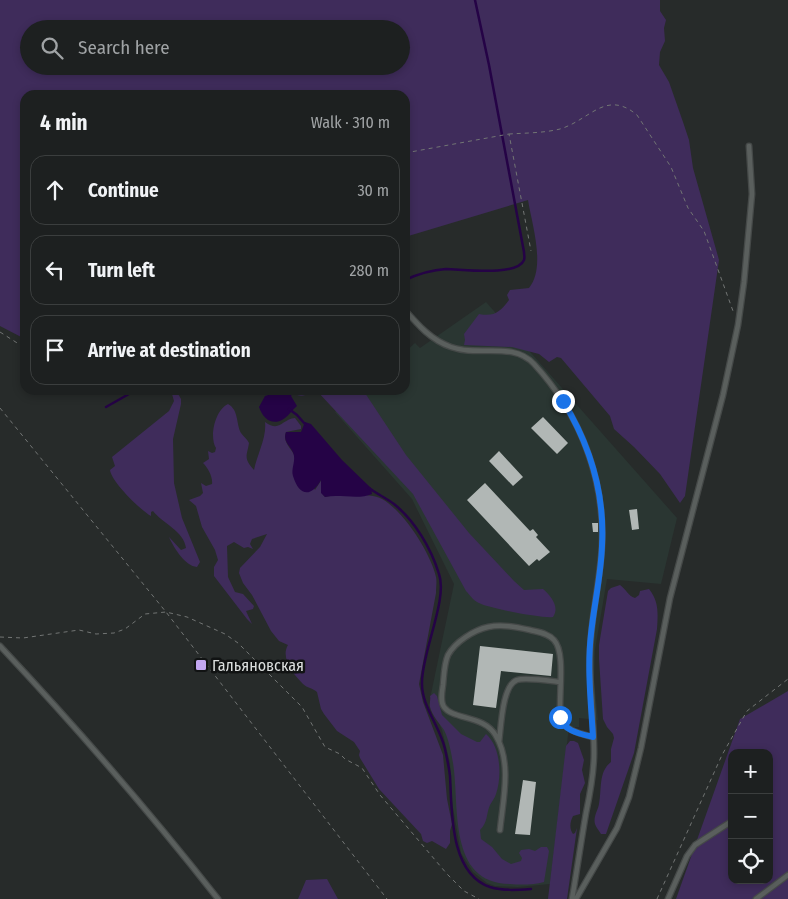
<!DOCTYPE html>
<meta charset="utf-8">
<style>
body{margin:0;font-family:"Fira Sans Condensed",sans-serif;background:#252829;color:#f1f3f6}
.controls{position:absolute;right:15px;bottom:15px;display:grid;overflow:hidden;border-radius:10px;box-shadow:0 2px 8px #0003}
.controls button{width:45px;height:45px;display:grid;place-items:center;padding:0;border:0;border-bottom:1px solid #3b3e3e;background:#1d2020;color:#f1f3f6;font:25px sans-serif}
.stop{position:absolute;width:15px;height:15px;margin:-11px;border:4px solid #1a73e8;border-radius:50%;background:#fff}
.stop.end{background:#1a73e8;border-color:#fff;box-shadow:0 1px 5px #0008}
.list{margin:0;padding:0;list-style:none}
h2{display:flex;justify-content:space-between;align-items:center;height:65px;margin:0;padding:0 20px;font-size:21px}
h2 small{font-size:16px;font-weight:400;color:#a0a3a5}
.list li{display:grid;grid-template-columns:32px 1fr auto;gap:15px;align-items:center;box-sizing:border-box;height:70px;margin:0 10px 10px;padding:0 10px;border:1px solid #3b3e3e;border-radius:15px}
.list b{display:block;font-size:19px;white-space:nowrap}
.list em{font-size:16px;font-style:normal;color:#a0a3a5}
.icon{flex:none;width:28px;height:28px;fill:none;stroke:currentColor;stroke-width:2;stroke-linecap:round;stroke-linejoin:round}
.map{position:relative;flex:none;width:788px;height:899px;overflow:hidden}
.search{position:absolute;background:#1d2020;box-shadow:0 2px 8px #0003;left:20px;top:20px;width:390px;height:55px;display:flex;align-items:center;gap:12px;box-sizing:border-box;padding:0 18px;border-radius:28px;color:#a0a3a5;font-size:19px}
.panel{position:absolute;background:#1d2020;box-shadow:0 2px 8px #0003;left:20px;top:90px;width:390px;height:305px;border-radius:15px}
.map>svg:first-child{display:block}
.built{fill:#2a3632}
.green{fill:#3f2c5b;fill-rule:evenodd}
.water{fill:#250346}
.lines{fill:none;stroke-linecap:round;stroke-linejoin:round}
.stream{stroke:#250346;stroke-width:2.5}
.building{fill:#b1b7b5}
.service-casing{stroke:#454948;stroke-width:7}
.path{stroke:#727574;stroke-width:1;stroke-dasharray:4 4;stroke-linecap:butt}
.service{stroke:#5a5f5d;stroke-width:4.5}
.route{stroke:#1a73e8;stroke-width:6}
.poi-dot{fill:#c3a7f2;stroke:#111313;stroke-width:2}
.labels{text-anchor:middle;stroke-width:5;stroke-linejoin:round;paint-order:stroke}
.poi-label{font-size:16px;fill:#dcdfde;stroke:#111313;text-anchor:start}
</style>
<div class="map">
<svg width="788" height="899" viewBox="0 0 788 899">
<rect width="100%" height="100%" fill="#272b2a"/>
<path class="built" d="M486,302L677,518L661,584L607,579L595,650L594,679L598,720L579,718V727H569L550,884L518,887L495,886L487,883L473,872L461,853L452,802L450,763L442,730L436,716L431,694L454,584L412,499L335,412L361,390H405V352L415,343L420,348Z"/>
<path class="green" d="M0,0H660V11L666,20L664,28L665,41L660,52L659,65L669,82L683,122L689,140L693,168L719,260L685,496L680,503L660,474L634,447L614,429L610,416L561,358L557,357L549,362L539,354L512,347L464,345L465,340L464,334L479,314C494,317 500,312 509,300L507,295L510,290L529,288C546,267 532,225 528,200L405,237V95H25V339L0,326ZM29,29H401V66H29Z
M295,390H363L406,455L469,533L514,581L524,590L543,589C551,596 560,607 553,617C544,619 486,608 477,602C473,600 470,595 466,591L413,494L317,391C309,391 306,398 297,395Z
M174,391L177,392L181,399V404L173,439L174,483L182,518L200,562L197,567C185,566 174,548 169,537L181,550L186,548C184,531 162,523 153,511L151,512V516C140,510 111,481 110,470L115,466L112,457L169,411L174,401L172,394Z
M228,404C239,410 236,424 241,433C244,437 247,439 249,443C247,456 243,458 254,470C257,455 267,437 265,422C280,433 282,419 295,418L301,426V429L286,432C282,443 292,448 295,457L315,490L322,479C322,486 319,491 325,497C339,494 370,493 382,499C404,511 431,554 436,577C437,582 436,587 436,593L419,684L423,702L443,755L447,799L452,824L450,831V843L446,849L432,841L427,843L423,841L421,834L379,789L360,758L359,755L360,751L354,742L337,731L324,714L321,709L317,692C313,688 307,688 303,684C294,675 280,658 288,645L279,641L271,631L252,595L243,583L239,573L240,568L260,547L267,534L252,539L250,544L253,549L248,547L244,548L234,542L227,546L228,577L235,592L243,594L254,606L253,609L246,611L252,624L247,619L214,576V567L218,560L215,550L202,527L196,506L189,500L200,496L203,493L201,483L206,486L212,484C213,477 208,468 203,463L209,459L208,451L212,453L215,452L216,448C209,437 215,410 228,404Z
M620,585C626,589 628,596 635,598L639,595L640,591L649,589C659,601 658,614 657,629L634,753L606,834H601C599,831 596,827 595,824C593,817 598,810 599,804C602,790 598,772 611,762V749L614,738L613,734L607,727L603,719L599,659V645L608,591L611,588Z
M788,691V899H676L740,719ZM732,753H769V880H732Z
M434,693L437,696L442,715L461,734L477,742H480L486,734C501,747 502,777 496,794C495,798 492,801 490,805C486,814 488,822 480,830L481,839L492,847L502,859L511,864L521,861L522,858L519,853L521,850L529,849L535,851L541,847H547L549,851L544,882C534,885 520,885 510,884C447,883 460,806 453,763C451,752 449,740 444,730C439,723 432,715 430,707C429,703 431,700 430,696Z
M570,741H574L578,743L584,760L582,770L585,783L580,794V814L573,816C570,822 569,828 573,834L575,833L577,828L567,899H548L566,746Z
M327,879L338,899H298L306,880Z"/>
<path class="water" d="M277,390H295L291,396L297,406C292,410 289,415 285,418C273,427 263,419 259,407L265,396L275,393Z
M305,422L311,424L342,460L371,488L372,494C359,500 340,494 325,497L321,493V480C311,498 299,496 293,476C291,469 295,463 294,456C293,447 282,443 286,432H301Z"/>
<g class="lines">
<path class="stream" d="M405,280C418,274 431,270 446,269C461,269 517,277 524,260C525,257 524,255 524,252L489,65L475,0
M106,407L136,390
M289,409L297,415L305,424
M369,488C377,494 386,498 394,504C415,521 431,548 439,574C448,599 422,652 422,682C421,706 440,726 445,749C447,758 449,767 450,776C452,809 449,873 490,887C503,891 517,890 531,889"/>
</g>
<path class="building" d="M543,417L568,443L557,454L531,428Z
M499,451L523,477L513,486L489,461Z
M485,483L530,531L533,529L538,535L536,537L550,552L539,561L537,559L529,566L467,500Z
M637,509L639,529L632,530L629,510Z
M592,523H598V532H593Z
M480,646L553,654L551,676L501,671L496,708L473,705Z
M523,780L536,782L530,835L515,834Z"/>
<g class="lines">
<defs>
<path id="service" d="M405,310C418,325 431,340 451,347C478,357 513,341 534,364C580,414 605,478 602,546C600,582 591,616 590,652C589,686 594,719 594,753C594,773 590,794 586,813C581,842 577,870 572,899
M0,646C76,727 149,811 218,899
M499,742C501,728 502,685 517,680C525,677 551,681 560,682
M500,830C503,800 512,763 496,736C485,715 453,720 444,707C440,701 442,692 443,685C444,675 444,664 448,655C455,642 474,630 488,627C502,624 516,627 530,630C538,632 548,633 554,640C567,654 557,702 561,722C569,731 581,734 593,737
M576,899L617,828L629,797L641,748L670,598L723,395L738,325L744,282L752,194L749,146
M668,899L687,856L695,845L732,821
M756,899L788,875"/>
</defs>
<use href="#service" class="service-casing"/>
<path class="path" d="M509,134C525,133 544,133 560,129C590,120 606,89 637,115L671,167L688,208L704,231L733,311
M405,153L509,134L531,251
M0,332L25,348
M0,408L166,612L387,899
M0,637L23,638L79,630L96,634L114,633L125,629L145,614L166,612L187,617L225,634L238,643L302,707L325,747L340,754L345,759L362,768L380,795L447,874L464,891L479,899
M657,899L722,755L747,711L788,679"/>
<use href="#service" class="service"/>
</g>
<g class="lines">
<path class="route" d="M560,717C563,731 581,734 593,737C591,703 587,668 591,634C594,605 601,576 602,546C605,494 590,445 563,401"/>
</g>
<rect class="poi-dot" x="195" y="659" width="12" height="12" rx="2.5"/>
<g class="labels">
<g class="poi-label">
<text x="212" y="671">Гальяновская</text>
</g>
</g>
</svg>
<div class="controls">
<button>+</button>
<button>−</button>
<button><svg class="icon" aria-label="locate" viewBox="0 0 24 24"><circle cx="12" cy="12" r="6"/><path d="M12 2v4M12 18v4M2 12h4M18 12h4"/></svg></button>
</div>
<div class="stop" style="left:560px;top:717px"></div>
<div class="stop end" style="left:563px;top:401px"></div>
<div class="search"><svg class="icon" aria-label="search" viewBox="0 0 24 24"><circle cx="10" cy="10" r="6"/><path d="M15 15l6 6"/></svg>Search here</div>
<section class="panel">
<h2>4 min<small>Walk · 310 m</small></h2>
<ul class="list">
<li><svg class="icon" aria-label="ahead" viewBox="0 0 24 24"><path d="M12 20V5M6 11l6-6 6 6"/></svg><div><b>Continue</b></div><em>30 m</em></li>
<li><svg class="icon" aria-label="left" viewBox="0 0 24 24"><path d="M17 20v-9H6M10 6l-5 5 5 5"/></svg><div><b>Turn left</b></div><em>280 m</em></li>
<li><svg class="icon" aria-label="arrive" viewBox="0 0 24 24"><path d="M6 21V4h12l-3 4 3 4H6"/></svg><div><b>Arrive at destination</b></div></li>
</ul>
</section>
</div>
